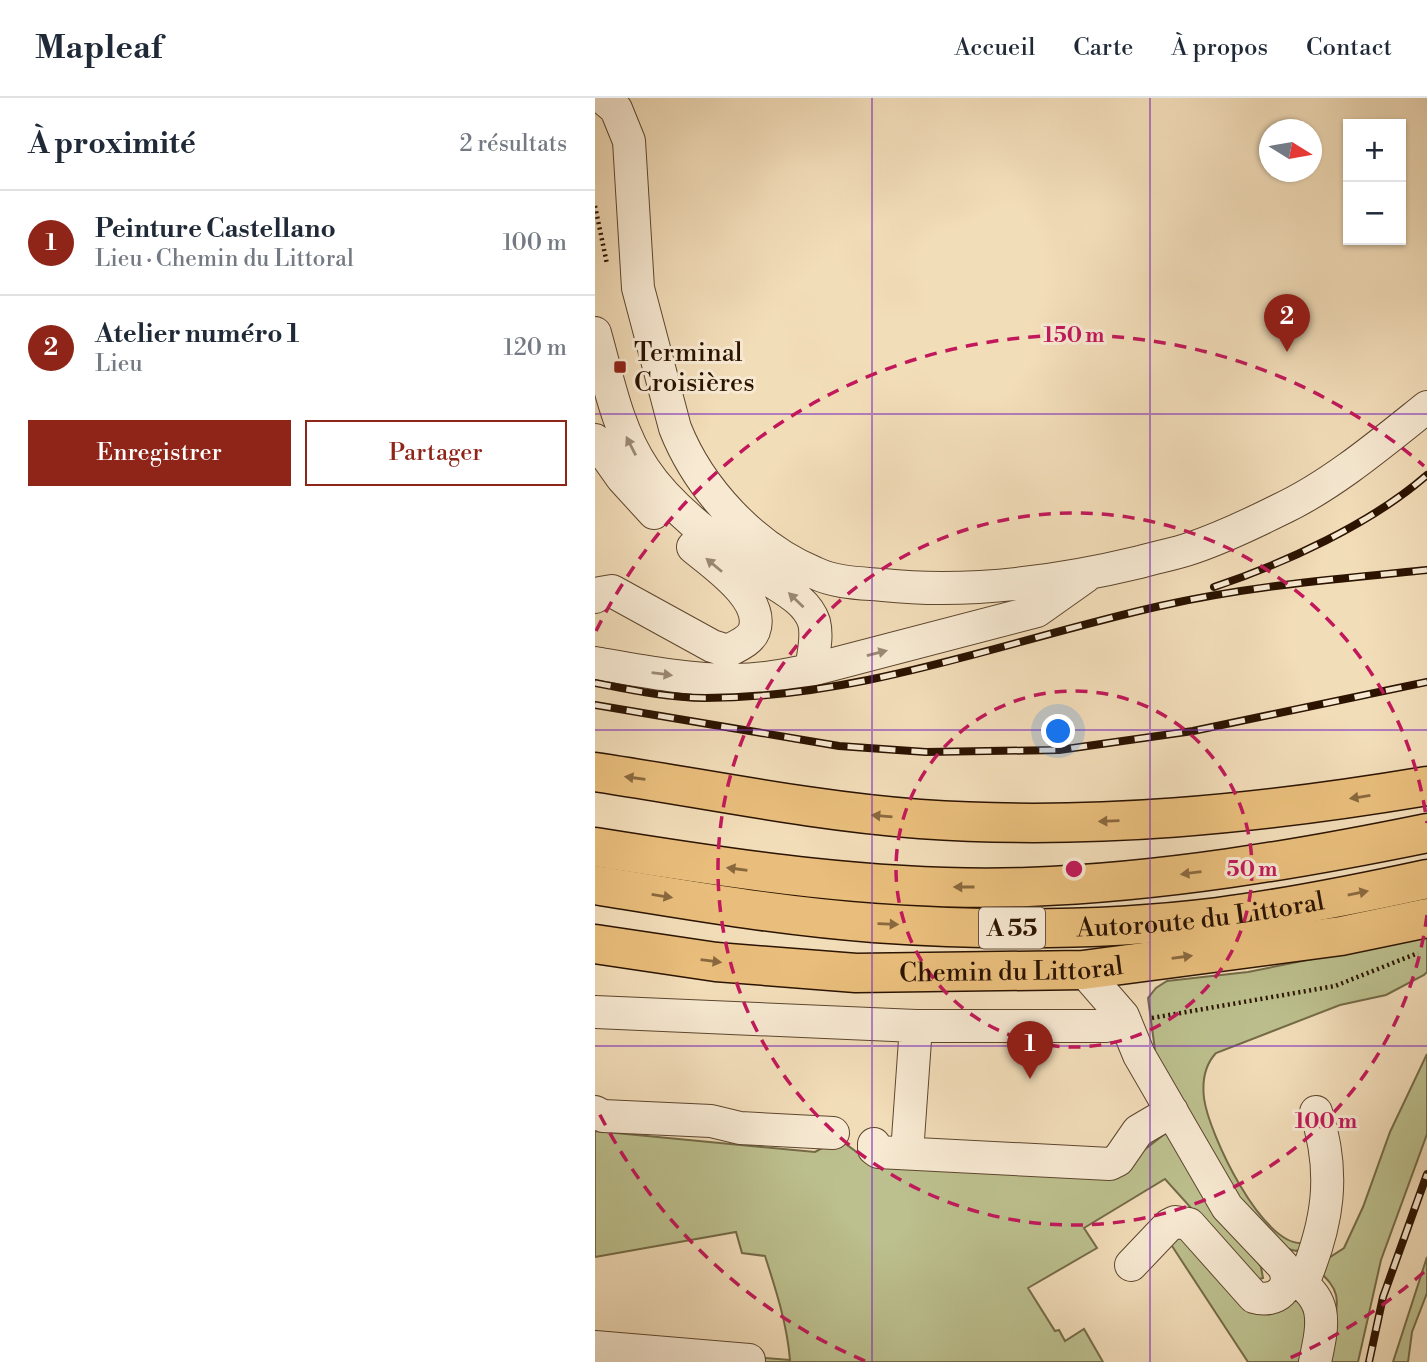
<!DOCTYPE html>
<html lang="fr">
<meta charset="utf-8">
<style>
body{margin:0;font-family:"Libre Bodoni",serif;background:#f6f6f7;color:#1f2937}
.controls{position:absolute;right:21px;top:21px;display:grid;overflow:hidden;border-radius:0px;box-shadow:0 2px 5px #0004}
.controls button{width:63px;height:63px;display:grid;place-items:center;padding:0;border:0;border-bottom:2px solid #e0e1e3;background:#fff;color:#1f2937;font:35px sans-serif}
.compass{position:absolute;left:664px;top:21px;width:63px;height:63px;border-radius:50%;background:#fff;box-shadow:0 2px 5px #0004;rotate:101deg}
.you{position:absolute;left:464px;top:634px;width:24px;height:24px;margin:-18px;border:5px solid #fff;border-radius:50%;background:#1a73e8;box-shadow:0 0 0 10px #1a73e833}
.badge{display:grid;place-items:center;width:46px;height:46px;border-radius:50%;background:#8f2418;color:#fff;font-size:23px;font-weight:700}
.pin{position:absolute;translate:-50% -58px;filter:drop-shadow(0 2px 4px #0008)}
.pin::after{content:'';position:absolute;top:37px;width:24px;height:21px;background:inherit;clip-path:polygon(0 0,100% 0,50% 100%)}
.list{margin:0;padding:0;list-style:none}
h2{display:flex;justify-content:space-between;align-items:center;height:91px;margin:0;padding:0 28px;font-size:30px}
h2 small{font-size:23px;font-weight:400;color:#747a83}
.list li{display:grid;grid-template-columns:46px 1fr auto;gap:21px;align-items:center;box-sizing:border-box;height:105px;padding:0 28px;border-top:2px solid #e0e1e3}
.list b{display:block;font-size:26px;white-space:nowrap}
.list p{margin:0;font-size:23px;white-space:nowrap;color:#747a83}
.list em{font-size:23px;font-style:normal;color:#747a83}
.actions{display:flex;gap:14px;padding:21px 28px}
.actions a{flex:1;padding:16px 0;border:2px solid #8f2418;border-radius:0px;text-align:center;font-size:24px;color:#8f2418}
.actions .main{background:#8f2418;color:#fff}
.map{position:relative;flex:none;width:832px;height:1264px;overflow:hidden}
header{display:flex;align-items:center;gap:42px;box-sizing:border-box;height:98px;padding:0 35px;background:#fff;border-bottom:2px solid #e0e1e3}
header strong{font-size:33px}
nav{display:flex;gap:38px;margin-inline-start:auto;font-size:24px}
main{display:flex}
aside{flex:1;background:#fff}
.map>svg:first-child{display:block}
.green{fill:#bcc08e;stroke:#746a47;stroke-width:2}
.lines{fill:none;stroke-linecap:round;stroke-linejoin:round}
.minor-casing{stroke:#5d462e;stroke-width:34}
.major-casing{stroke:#2b1300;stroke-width:41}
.highway-casing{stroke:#2b1300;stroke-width:41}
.path{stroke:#2b1300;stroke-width:4.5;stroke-dasharray:2 3.5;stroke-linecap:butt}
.minor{stroke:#f7e9d2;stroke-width:32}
.major{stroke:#e9be7c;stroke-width:38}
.highway{stroke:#e9be7c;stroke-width:38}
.rail-casing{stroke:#2b1300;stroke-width:8}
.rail{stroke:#f7e9d2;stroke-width:5;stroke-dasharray:16;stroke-linecap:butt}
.oneway{fill:#9b8974}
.oneway2{fill:#8a683e}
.grid{fill:none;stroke:#7b2cbf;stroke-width:2;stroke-opacity:0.55}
.ring{fill:none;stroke:#c2185b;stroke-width:3.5;stroke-dasharray:12 9}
.poi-dot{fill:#8f2418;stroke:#f7e9d2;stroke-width:2.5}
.labels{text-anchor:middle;stroke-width:6;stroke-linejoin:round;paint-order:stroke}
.shield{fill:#f7e9d2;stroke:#68533f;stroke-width:2}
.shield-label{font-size:24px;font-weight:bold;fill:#2b1300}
.poi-label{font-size:26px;fill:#2b1300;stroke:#f7e9d2;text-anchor:start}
.street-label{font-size:26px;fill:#2b1300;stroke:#f7e9d2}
.centre{fill:#c2185b;stroke:#f7e9d2;stroke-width:3.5}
.ring-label{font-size:21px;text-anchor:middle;font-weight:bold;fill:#c2185b;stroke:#f7e9d2;stroke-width:6;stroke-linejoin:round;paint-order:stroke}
</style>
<header>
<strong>Mapleaf</strong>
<nav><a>Accueil</a><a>Carte</a><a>À propos</a><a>Contact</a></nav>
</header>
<main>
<aside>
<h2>À proximité<small>2 résultats</small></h2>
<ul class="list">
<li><span class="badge">1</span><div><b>Peinture Castellano</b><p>Lieu · Chemin du Littoral</p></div><em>100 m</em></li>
<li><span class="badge">2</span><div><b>Atelier numéro 1</b><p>Lieu</p></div><em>120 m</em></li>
</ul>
<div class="actions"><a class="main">Enregistrer</a><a>Partager</a></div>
</aside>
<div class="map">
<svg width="832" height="1264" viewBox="0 0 832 1264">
<rect width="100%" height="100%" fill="#f2ddb9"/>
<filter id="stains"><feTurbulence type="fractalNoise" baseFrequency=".00286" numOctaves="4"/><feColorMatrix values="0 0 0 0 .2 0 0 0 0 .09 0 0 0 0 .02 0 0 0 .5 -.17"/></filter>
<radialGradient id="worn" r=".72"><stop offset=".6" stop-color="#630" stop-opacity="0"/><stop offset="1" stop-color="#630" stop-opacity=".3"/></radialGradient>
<path class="green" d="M832,838V874L829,877L791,897L745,907L621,955C609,968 607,983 609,1000C613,1034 668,1151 709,1145V1150L701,1153L693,1151L649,1116L550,955L560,952L553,900L561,890L572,883L653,874Z
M832,956V1036L786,1162L763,1264H729C733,1247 745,1214 741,1197C739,1188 732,1181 725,1174L728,1161L735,1159L749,1150L768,1109L795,1034Z
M575,1032L666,1169L668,1180L661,1182L570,1081L489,1130L502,1150L433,1190L460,1233L464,1232L470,1243L489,1231L508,1264H159V1259L195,1262C192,1226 181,1192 170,1158L147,1155L141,1134L0,1159V1033L220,1054L244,1041L267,1058L519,1075Z
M590,1137L639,1198L699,1192L710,1204L712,1264H653L575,1145L582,1138Z
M832,1159V1195L817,1234L813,1264H798Z"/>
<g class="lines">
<defs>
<path id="minor" d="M8,0L21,11L34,43L43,190L80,330C104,391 159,450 220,475C241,485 265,485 288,487C373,496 462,484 545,464C562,459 580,456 597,450C626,440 656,426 684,412C736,388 787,345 832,309
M0,235C13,281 22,331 49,371C76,412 125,446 164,475C183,489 211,500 219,524C223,539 218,557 216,572C191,577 166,582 140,582C93,582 46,573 0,565
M0,342L27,380L59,415
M0,499L5,495L17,493L117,548L133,553C142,548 155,543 159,533C171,501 118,466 98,449
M216,572L442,513L490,479
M488,872L528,918L544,957L632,1109L688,1168C700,1189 681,1206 659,1199L594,1126L580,1124L574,1127L536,1167
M0,914L321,928H511L531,925
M0,1014L8,1018L116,1023L145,1030L238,1035
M279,1046V1051L283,1054L515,1066L523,1062L543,1033L577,1013
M312,1055L321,928
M692,1177C734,1198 729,1223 720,1264
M708,1185C733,1126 741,1076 721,1014
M0,1249L154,1262"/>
<g id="major">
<path d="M0,674C108,690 216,713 325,721C495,733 665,716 832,688"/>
<path id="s1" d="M0,846L121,864L261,875L488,872L746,838L832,820"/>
</g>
<g id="highway">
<path d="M0,749C143,772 287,794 433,789C567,784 700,762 832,735"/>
<path id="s2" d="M0,787C93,802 185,818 279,825C393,833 510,833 623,819C693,810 763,796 832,781"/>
</g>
</defs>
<use href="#minor" class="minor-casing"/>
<use href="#major" class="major-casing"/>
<use href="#highway" class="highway-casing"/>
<path class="path" d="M0,108L12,166
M557,920L740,888L823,855"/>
<use href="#minor" class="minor"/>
<use href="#major" class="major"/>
<use href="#highway" class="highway"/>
<defs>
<path id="rail" d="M619,489C690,465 776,426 832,377
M0,585C36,592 73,600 110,600C268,600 413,542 565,508C654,488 741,481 832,472
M0,607L244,648L331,654L464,652L598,633L832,584
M774,1264L788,1199L832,1076"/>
</defs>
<use href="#rail" class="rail-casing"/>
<use href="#rail" class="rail"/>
</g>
<defs><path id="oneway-solid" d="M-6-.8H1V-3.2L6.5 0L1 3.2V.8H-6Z" transform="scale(1.75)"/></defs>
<g class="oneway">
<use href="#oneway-solid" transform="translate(36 348) rotate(-117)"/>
<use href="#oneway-solid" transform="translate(119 467) rotate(-140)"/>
<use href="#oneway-solid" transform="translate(201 502) rotate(-136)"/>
<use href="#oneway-solid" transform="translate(282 555) rotate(-14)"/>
<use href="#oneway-solid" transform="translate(67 576) rotate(7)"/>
</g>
<g class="oneway2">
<use href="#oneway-solid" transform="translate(40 680) rotate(-172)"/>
<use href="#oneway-solid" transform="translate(765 699) rotate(171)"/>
<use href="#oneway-solid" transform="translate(287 718) rotate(-175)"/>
<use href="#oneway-solid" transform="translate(514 723) rotate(178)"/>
<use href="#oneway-solid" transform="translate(142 771) rotate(-172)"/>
<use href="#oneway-solid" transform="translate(596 775) rotate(173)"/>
<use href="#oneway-solid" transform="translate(369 789) rotate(-180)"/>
<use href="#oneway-solid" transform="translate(763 795) rotate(-11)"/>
<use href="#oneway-solid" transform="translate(67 798) rotate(9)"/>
<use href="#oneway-solid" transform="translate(293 826) rotate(2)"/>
<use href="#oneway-solid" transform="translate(587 859) rotate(-8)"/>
<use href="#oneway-solid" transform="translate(116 863) rotate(7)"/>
</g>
<path class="grid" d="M277,0V1264M555,0V1264M0,316H832M0,632H832M0,948H832"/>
<g class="ring">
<circle cx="479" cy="771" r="178"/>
<path d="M832 817A356 356 0 1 1 832 725"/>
<path d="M829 1174A534 534 0 0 1 688 1263M270 1263A534 534 0 0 1 1 1009M1 533A534 534 0 0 1 829 368"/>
</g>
<rect class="poi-dot" x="18" y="262" width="14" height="14" rx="3.5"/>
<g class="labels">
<rect class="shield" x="384" y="809.5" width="66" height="41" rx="5"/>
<g class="shield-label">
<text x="417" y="838">A 55</text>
</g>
<g class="poi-label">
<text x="39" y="263">Terminal<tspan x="39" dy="30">Croisières</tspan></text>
</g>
<g class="street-label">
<text dy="9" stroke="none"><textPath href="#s2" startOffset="609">Autoroute du Littoral</textPath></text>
<text dy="9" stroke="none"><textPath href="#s1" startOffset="418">Chemin du Littoral</textPath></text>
</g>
</g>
<circle cx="479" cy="771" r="10" class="centre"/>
<g class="ring-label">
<text x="479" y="244">150 m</text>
<text x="657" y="778">50 m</text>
<text x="731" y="1030">100 m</text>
</g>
<rect width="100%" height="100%" filter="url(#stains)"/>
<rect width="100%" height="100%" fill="url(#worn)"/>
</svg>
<div class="controls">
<button>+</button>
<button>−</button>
</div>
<svg class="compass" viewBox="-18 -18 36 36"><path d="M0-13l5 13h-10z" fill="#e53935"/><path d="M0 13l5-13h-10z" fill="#747a83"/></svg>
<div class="you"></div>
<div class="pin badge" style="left:435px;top:981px">1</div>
<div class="pin badge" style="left:692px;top:254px">2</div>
</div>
</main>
